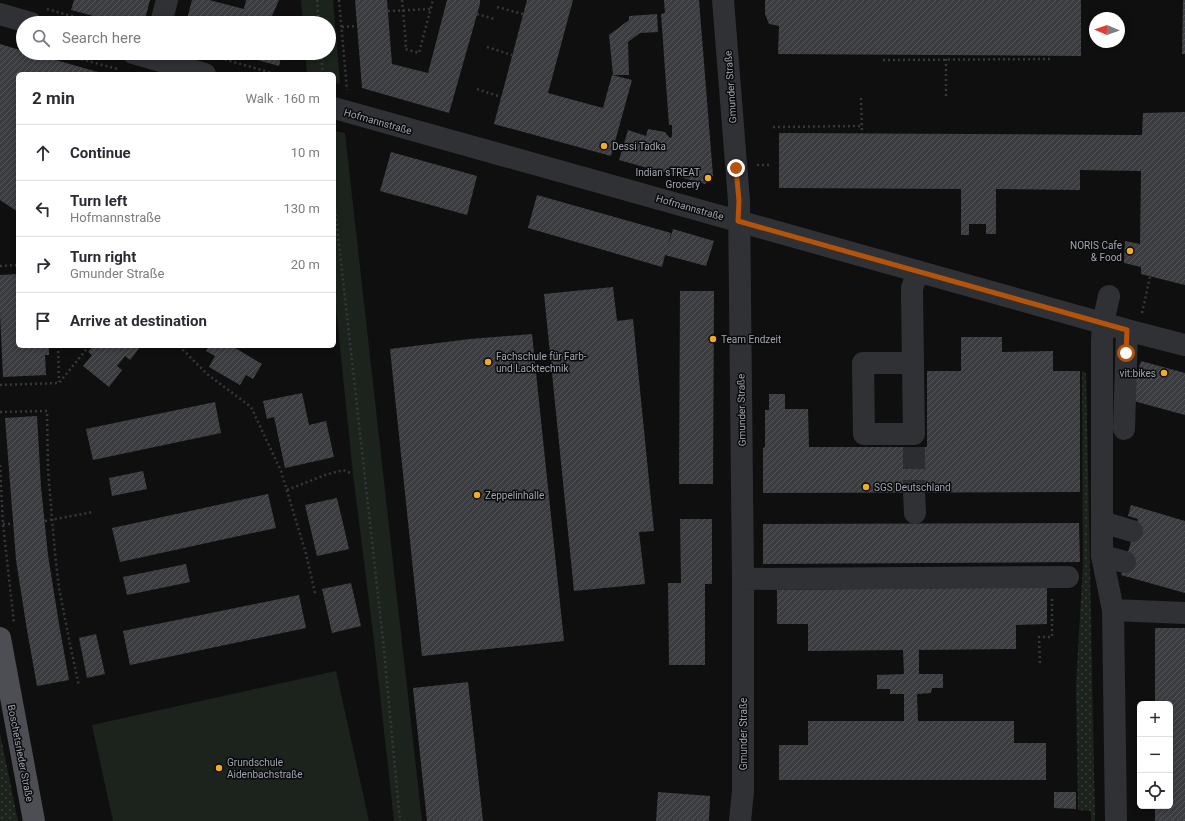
<!DOCTYPE html>
<meta charset="utf-8">
<style>
body{margin:0;font-family:Roboto,sans-serif;background:#f2f2f3;color:#2b2b33}
.controls{position:absolute;right:12px;bottom:12px;display:grid;overflow:hidden;border-radius:6px;box-shadow:0 2px 6px #0003}
.controls button{width:36px;height:36px;display:grid;place-items:center;padding:0;border:0;border-bottom:1px solid #e1e1e2;background:#fff;color:#2b2b33;font:20px sans-serif}
.compass{position:absolute;left:1089px;top:12px;width:36px;height:36px;border-radius:50%;background:#fff;box-shadow:0 2px 6px #0003;rotate:272deg}
.stop{position:absolute;width:12px;height:12px;margin:-9px;border:3px solid #b45309;border-radius:50%;background:#fff}
.stop.end{background:#b45309;border-color:#fff;box-shadow:0 1px 4px #0008}
.list{margin:0;padding:0;list-style:none}
h2{display:flex;justify-content:space-between;align-items:center;height:52px;margin:0;padding:0 16px;font-size:17px}
h2 small{font-size:13px;font-weight:400;color:#7c7c81}
.list li{display:grid;grid-template-columns:26px 1fr auto;gap:12px;align-items:center;box-sizing:border-box;height:56px;padding:0 16px;border-top:1px solid #e1e1e2}
.list b{display:block;font-size:15px;white-space:nowrap}
.list p{margin:0;font-size:13px;white-space:nowrap;color:#7c7c81}
.list em{font-size:13px;font-style:normal;color:#7c7c81}
.icon{flex:none;width:22px;height:22px;fill:none;stroke:currentColor;stroke-width:2;stroke-linecap:round;stroke-linejoin:round}
.map{position:relative;flex:none;width:1185px;height:821px;overflow:hidden}
.search{position:absolute;background:#fff;box-shadow:0 2px 6px #0003;left:16px;top:16px;width:320px;height:44px;display:flex;align-items:center;gap:10px;box-sizing:border-box;padding:0 14px;border-radius:22px;color:#7c7c81;font-size:15px}
.panel{position:absolute;background:#fff;box-shadow:0 2px 6px #0003;left:16px;top:72px;width:320px;height:276px;border-radius:6px}
.map>svg:first-child{display:block}
.grass{fill:url(#grass-dots)}
.green{fill:#1b231c}
.building{fill:url(#building-hatch)}
.lines{fill:none;stroke-linecap:round;stroke-linejoin:round}
.minor-tunnel{stroke:#2c2d30;stroke-width:22;stroke-dasharray:22 11;stroke-linecap:butt}
.path{stroke:#36383c;stroke-width:2.5;stroke-dasharray:2 3;stroke-linecap:butt}
.minor{stroke:#303135;stroke-width:22}
.major{stroke:#4c4e54;stroke-width:22}
.route{stroke:#b45309;stroke-width:5}
.poi-dot{fill:#f1ab26;stroke:#0a0a0b;stroke-width:1.5}
.labels{text-anchor:middle;stroke-width:3;stroke-linejoin:round;paint-order:stroke}
.street-label{font-size:10px;fill:#a0a5b1;stroke:#0a0a0b}
.poi-label{font-size:10px;fill:#a0a5b1;stroke:#0a0a0b;text-anchor:start}
</style>
<div class="map">
<svg width="1185" height="821" viewBox="0 0 1185 821">
<defs>
<pattern id="grass-dots" width="8" height="8" patternUnits="userSpaceOnUse"><rect width="8" height="8" fill="#1b231c"/><path d="M2 2h.1M6 6h.1" fill="none" stroke="#39403b" stroke-width="1.8" stroke-linecap="round"/></pattern>
<pattern id="building-hatch" width="6" height="6" patternUnits="userSpaceOnUse"><rect width="6" height="6" fill="#3b3c40"/><path d="M-1 1l2-2M0 6l6-6M5 7l2-2" fill="none" stroke="#545559"/></pattern>
</defs>
<rect width="100%" height="100%" fill="#0f0f10"/>
<path class="grass" d="M1082,371L1086,373L1095,821H1091V811L1078,810L1076,685L1083,565Z
M0,733L18,821H0Z"/>
<path class="green" d="M301,0H333L340,84L334,83V74H307L305,53H329V23H303Z
M334,131L345,133L422,821H394L374,641L353,474L334,289Z
M336,671L369,821H113L92,725Z"/>
<path class="building" d="M74,0H150L144,23H120L71,10Z
M192,0H209L244,9L246,0H279L272,16L290,21V23H186Z
M355,0H387L392,64L428,73L447,0H480V4L449,113L362,88Z
M527,0H573L548,93L603,108L612,75L632,80L611,156L494,124Z
M664,0H699L713,176L705,184L619,160L628,130L646,136L648,129L665,132L669,137L671,138L672,136V125H669L661,14L665,13Z
M765,0H1081V56L778,54L779,26L769,24L765,14Z
M1183,0H1185V54H1182Z
M657,14L658,32L640,33L628,42L629,75H613L609,35L629,20V16Z
M0,44L23,51V53H31L105,74H18V212L0,200Z
M232,53H282L279,66Z
M1185,112V285L1141,274V267L1124,263L1125,241L1140,244L1141,171L1080,170V190L996,189V234H986V224H969V235H961V189L779,188V133L1142,135L1143,113Z
M391,152L477,176L467,215L380,191Z
M537,195L671,233L668,246L673,229L714,241L706,266L665,255L662,267L528,228Z
M18,274V346H49V355H45L46,375L3,377L0,314V275Z
M613,287L617,321L633,319L654,531L639,532L645,584L574,591L544,294Z
M680,291H714L713,484H679Z
M532,334L564,641L422,656L390,349L470,339Z
M961,337H1002V352L1053,351V371H1080V492L763,493V448L765,447V410H769V394H785V409H808L809,447H927V371H961Z
M93,346H141L130,360L125,356L117,366L122,370L109,387L83,366L92,355L88,352Z
M209,346H232L262,364L253,379L246,375L240,385L209,367L215,356L206,351Z
M1141,361L1185,373V415L1130,400Z
M302,393L309,425L326,421L334,457L285,468L274,417L267,419L263,401Z
M215,402L221,433L93,460L86,429Z
M37,416L41,487L48,555L59,624L69,680L37,686L27,630L16,560L5,418Z
M143,471L147,489L112,496L109,478Z
M268,494L276,528L120,562L112,528Z
M337,498L349,549L317,556L305,505Z
M1131,505L1185,521V593L1121,575L1138,519L1128,516Z
M680,519H712V584H705V665H669L668,583H681Z
M1079,523L1080,562L763,564V524Z
M186,564L190,582L127,595L123,577Z
M351,583L361,626L332,633L322,589Z
M1047,587V624L1016,625V649L919,650V674H943V688H932L931,693L917,694L918,721H1014V743H1046V780H779V745H808V721H904V694H890V689H877V675L904,674L903,650L808,651V624H777V590Z
M299,595L306,628L130,665L123,631Z
M1155,628H1185V821H1155V806H1170V704H1155Z
M96,634L105,674L87,678L79,638Z
M468,682L483,821H427L413,688Z
M658,792L710,796L709,821H656Z
M1054,792H1076V809L1054,808Z"/>
<g class="lines">
<path class="minor-tunnel" d="M914,447V492"/>
<path class="path" d="M317,0L319,23
M339,0L347,90
M402,0L406,44L405,49L419,53L433,0
M497,7L523,14
M47,9L97,23
M388,11L431,9
M477,14L494,19
M342,27L357,26
M487,47L512,55
M57,53L118,69
M321,53L323,74
M220,58L275,74
M946,59V98
M883,60L1052,59
M477,89L501,97
M861,98L862,134
M773,127L862,126
M757,165H772
M334,199L383,640L400,821
M0,266L18,265
M1142,313L1150,277
M58,346L59,382
M179,346L207,374L251,407L281,471L306,554L315,593
M0,385L59,383L89,346
M0,412L47,411L48,469L55,553L59,588L71,649L79,686
M0,465L3,524L14,623
M287,490L325,475L343,470L353,474
M45,521L93,512
M3,524H12
M1040,663L1039,637H1052V599"/>
<path class="minor" d="M723,0L739,201L743,579V791L740,821
M0,14L31,23
M161,23L167,0
M133,53L205,74
M334,108L1138,333L1185,345
M1109,296L1103,323L1102,341V556L1113,610
M913,363H863L864,434H914L912,294V288L918,271
M1124,429L1127,330
M914,492L915,513
M1102,522L1132,531
M1102,556L1125,562
M743,579L1068,577
M1116,821L1113,610L1185,613"/>
<path class="major" d="M0,638L34,821"/>
</g>
<g class="lines">
<path class="route" d="M736,168L739,201L738,221L1127,330L1126,353"/>
</g>
<g class="poi-dot">
<circle cx="604" cy="146" r="4"/>
<circle cx="708" cy="178" r="4"/>
<circle cx="1130" cy="251" r="4"/>
<circle cx="713" cy="339" r="4"/>
<circle cx="488" cy="362" r="4"/>
<circle cx="1164" cy="373" r="4"/>
<circle cx="866" cy="487" r="4"/>
<circle cx="477" cy="495" r="4"/>
<circle cx="219" cy="768" r="4"/>
</g>
<g class="labels">
<g class="street-label">
<text transform="translate(730 87) rotate(-94)" y="4">Gmunder Straße</text>
<text transform="translate(378 121) rotate(16)" y="4">Hofmannstraße</text>
<text transform="translate(690 207) rotate(16)" y="4">Hofmannstraße</text>
<text transform="translate(741 410) rotate(-91)" y="4">Gmunder Straße</text>
<text transform="translate(743 734) rotate(-90)" y="4">Gmunder Straße</text>
<text transform="translate(21 753) rotate(79)" y="4">Boschetsrieder Straße</text>
</g>
<g class="poi-label">
<text x="612" y="150">Dessi Tadka</text>
<text x="700" y="176" text-anchor="end">Indian sTREAT<tspan x="700" dy="12">Grocery</tspan></text>
<text x="1122" y="249" text-anchor="end">NORIS Cafe<tspan x="1122" dy="12">&amp; Food</tspan></text>
<text x="721" y="343">Team Endzeit</text>
<text x="496" y="360">Fachschule für Farb-<tspan x="496" dy="12">und Lacktechnik</tspan></text>
<text x="1156" y="377" text-anchor="end">vit:bikes</text>
<text x="874" y="491">SGS Deutschland</text>
<text x="485" y="499">Zeppelinhalle</text>
<text x="227" y="766">Grundschule<tspan x="227" dy="12">Aidenbachstraße</tspan></text>
</g>
</g>
</svg>
<div class="controls">
<button>+</button>
<button>−</button>
<button><svg class="icon" aria-label="locate" viewBox="0 0 24 24"><circle cx="12" cy="12" r="6"/><path d="M12 2v4M12 18v4M2 12h4M18 12h4"/></svg></button>
</div>
<svg class="compass" viewBox="-18 -18 36 36"><path d="M0-13l5 13h-10z" fill="#e53935"/><path d="M0 13l5-13h-10z" fill="#7c7c81"/></svg>
<div class="stop" style="left:1126px;top:353px"></div>
<div class="stop end" style="left:736px;top:168px"></div>
<div class="search"><svg class="icon" aria-label="search" viewBox="0 0 24 24"><circle cx="10" cy="10" r="6"/><path d="M15 15l6 6"/></svg>Search here</div>
<section class="panel">
<h2>2 min<small>Walk · 160 m</small></h2>
<ul class="list">
<li><svg class="icon" aria-label="ahead" viewBox="0 0 24 24"><path d="M12 20V5M6 11l6-6 6 6"/></svg><div><b>Continue</b></div><em>10 m</em></li>
<li><svg class="icon" aria-label="left" viewBox="0 0 24 24"><path d="M17 20v-9H6M10 6l-5 5 5 5"/></svg><div><b>Turn left</b><p>Hofmannstraße</p></div><em>130 m</em></li>
<li><svg class="icon" aria-label="right" viewBox="0 0 24 24"><path d="M7 20v-9h11M14 6l5 5-5 5"/></svg><div><b>Turn right</b><p>Gmunder Straße</p></div><em>20 m</em></li>
<li><svg class="icon" aria-label="arrive" viewBox="0 0 24 24"><path d="M6 21V4h12l-3 4 3 4H6"/></svg><div><b>Arrive at destination</b></div></li>
</ul>
</section>
</div>
